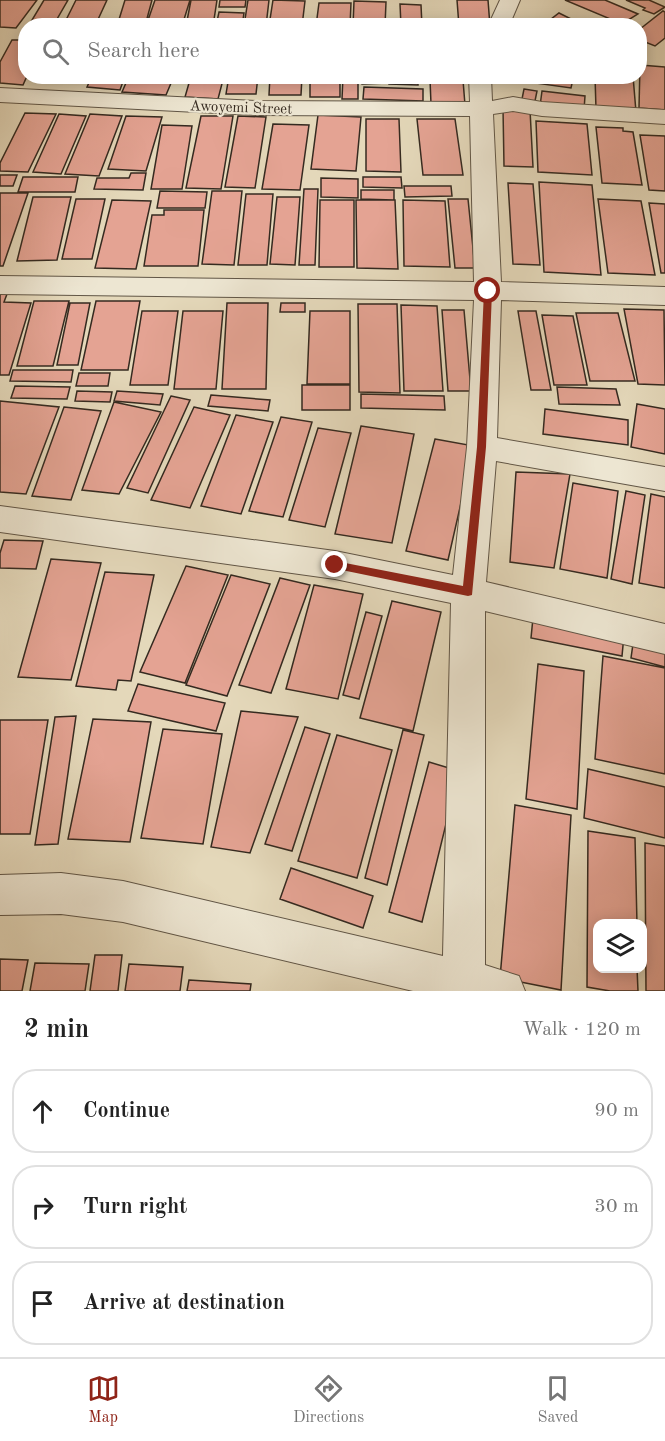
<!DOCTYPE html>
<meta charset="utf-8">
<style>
body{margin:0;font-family:"Old Standard TT",serif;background:#f6f6f6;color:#222}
.controls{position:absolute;right:18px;bottom:18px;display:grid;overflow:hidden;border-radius:12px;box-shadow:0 3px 15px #0003}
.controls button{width:54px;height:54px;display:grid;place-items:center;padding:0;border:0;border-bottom:2px solid #e0e0e0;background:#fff;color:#222;font:30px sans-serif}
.stop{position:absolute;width:18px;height:18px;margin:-14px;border:4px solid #8f2418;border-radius:50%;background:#fff}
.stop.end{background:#8f2418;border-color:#fff;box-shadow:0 2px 6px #0008}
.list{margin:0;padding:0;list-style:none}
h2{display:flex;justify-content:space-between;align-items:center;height:78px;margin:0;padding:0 24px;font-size:26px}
h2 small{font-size:20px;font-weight:400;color:#767676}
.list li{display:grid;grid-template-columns:39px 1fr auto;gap:18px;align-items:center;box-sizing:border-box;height:84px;margin:0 12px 12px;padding:0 12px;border:2px solid #e0e0e0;border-radius:24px}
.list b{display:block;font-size:22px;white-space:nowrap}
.list em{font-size:20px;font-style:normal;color:#767676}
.icon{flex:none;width:33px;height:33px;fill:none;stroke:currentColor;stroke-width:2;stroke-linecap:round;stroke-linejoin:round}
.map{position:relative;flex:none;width:665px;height:991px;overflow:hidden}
.search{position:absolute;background:#fff;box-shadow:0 3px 15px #0003;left:18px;right:18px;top:18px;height:66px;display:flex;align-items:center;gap:15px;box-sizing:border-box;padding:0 21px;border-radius:24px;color:#767676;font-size:22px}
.sheet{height:366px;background:#fff}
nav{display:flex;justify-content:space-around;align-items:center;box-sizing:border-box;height:84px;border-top:2px solid #e0e0e0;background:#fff;font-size:16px;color:#767676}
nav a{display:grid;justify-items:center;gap:3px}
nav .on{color:#8f2418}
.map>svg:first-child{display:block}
.building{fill:#e4a393;stroke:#352a20;stroke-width:1.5}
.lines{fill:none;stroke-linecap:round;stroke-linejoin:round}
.minor-casing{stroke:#615646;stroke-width:2}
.minor{fill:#ede6d2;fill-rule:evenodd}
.route{fill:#8f2418}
.labels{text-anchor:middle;stroke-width:4.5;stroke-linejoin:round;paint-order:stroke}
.far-street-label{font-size:15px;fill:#352a20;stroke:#ede6d2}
</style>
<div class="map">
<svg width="665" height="991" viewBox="0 0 665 991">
<rect width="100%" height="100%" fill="#e4d8ba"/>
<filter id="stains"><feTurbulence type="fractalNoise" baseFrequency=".00333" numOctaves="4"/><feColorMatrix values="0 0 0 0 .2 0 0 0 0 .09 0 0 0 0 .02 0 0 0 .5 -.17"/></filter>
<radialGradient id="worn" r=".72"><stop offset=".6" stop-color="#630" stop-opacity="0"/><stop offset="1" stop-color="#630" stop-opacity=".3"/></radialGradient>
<path class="building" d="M0,0H37L16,28L0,27Z
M44,0H68L53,26L29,25Z
M76,0H107L95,26H63Z
M125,0H152L145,26H117Z
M155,0H190L182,26H146Z
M191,0H217L213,26H186Z
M220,0H246L245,7H219Z
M248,0H269L266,26H244Z
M273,0L305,1L302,26H269Z
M457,0H488L490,26H459Z
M565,0H605L638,14L622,24Z
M626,0H649L665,7L654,14L643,10L645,8Z
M354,1L386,2L385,26H353Z
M319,3H351L350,26H316Z
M400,4L421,5L422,26H401Z
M663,11L665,12V38L655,46L640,40V29Z
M219,12L244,13L242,26H216Z
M559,13L571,19L592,26H548L546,23Z
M12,40H26L27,76L23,85L0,83V62Z
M640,65L665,67V110L639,108Z
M39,76H85L81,82L64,81L63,83L38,79Z
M92,76H125L120,90L87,87Z
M129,76H174L166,95L122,92Z
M191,76H224L218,99L185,97Z
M229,76H258L256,94H226Z
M270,76H302L301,95H269Z
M310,76H340V97H310Z
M343,76H358V99H342Z
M361,76H387L388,83L362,84Z
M389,76H418V85L389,84Z
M530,76H552L573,79L571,88L528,82Z
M595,76H633L636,112L596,109Z
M430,79L463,80L465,105L431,104Z
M364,87L423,89V101L363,99Z
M524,89L537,91L534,106L521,104Z
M542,91L585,96L584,110L540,106Z
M503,108L530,110L533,167L504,166Z
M25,113L56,114L28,172L0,171V163Z
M59,114L86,116L61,174L33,172Z
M90,114L122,116L99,176L65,174Z
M318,115L361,117L356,171L311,169Z
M126,116L162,117L146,171L108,169Z
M201,116H233L221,189L186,188Z
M238,116L266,117L255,188L225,187Z
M366,119H399L401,172L366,171Z
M417,119H455L463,175H423Z
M536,121L587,124L592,175L538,172Z
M273,124L309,125L300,190L262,189Z
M162,125L192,126L182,189H151Z
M596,127L623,128V131L633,132L642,185L602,183Z
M640,135L665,136V191L649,190Z
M131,173H146L143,190L94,189L97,178H129Z
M0,175H17L13,186H0Z
M23,177H78L75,192H18Z
M363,177H401L402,188L363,187Z
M321,178L358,179V198L321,197Z
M539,182L592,185L601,275L544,272Z
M508,183L533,184L540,265L513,264Z
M404,186H451L452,196L405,197Z
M304,189H318L315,265H299Z
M361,190H394V200L361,199Z
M160,191L207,192L205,208H157Z
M212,191H242L234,265L202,264Z
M0,193H28L3,266H0Z
M246,194H273L267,265H238Z
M33,197H71L57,260L17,261Z
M277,197H300L295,265L270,264Z
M76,199H105L92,259H62Z
M448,199H468L475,268H455Z
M598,199L641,201L655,275L608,273Z
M112,200L151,201L136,269L95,268Z
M320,200H354V267H319Z
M356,200H395L398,269L357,268Z
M403,200L445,201L450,267L404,266Z
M649,203L665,204V273H661Z
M164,210H204L198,266H144L152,215H164Z
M0,294H7L4,302L31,303L9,375H0Z
M34,301H69L53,366H17Z
M96,301H140L128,370H81Z
M70,303H90L78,365H57Z
M227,303H268L266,389H222Z
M281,303H305V312H280Z
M358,304H397L400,393L359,392Z
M401,305L437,306L443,391H404Z
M624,309L664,310L665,385L638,384Z
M442,310H464L471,391H448Z
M142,311H178L168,385H130Z
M183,311H223L216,389H174Z
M310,311H350V384H307Z
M518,311H536L551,390H531Z
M576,313H618L635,381H590Z
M542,315L573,316L587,385H554Z
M13,370H73L71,382L10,381Z
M79,373H110L108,386H76Z
M302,385H350V410H302Z
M15,386L70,387L67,399L11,398Z
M557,387L616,389L620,405L559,404Z
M77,391L112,392L110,402L75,401Z
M117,391L163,394L160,405L114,401Z
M361,394L444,396L445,410L361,408Z
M211,395L270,400L268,411L208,406Z
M171,396L190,400L148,493L127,488Z
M0,401L59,407L26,494L0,492Z
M114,402L161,412L119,494L82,490Z
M637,404L665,409V454L631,447Z
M64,407L101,411L71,500L32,496Z
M194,407L230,415L190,508L151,500Z
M545,409L628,420V445L543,434Z
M236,415L273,422L241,514L201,506Z
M281,417L312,422L283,517L249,511Z
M361,426L414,434L392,543L335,534Z
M318,428L351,433L325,527L289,520Z
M435,439L474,446L448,560L406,551Z
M516,472L570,474L554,568L510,562Z
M573,483L618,491L607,578L560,569Z
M626,491L645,495L632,584L611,579Z
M651,494L665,497V588L639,583Z
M4,540L43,541L36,569L0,568V553Z
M51,559L101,563L71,680L18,677Z
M186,566L228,575L185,683L140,672Z
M105,572L154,575L131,681L118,680L116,690L76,686Z
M231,575L270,584L227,696L186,685Z
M280,578L310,585L271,693L239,685Z
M314,585L363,594L338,699L286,689Z
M392,601L441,612L413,731L360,718Z
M366,612L382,616L359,699L343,695Z
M533,618L624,635L622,656L531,638Z
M634,637L665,644V667L631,658Z
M603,656L665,668V774L595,759Z
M538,664L584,671L577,809L526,799Z
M138,684L225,703L216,731L128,711Z
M241,711L298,717L250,853L211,847Z
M76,716L58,844L35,845L55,717Z
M93,719L151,722L130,842L68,839Z
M0,720H48L30,834H0Z
M305,727L330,734L292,851L265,844Z
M163,729L222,734L203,844L141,838Z
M403,730L424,735L387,885L365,878Z
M337,735L392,750L357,878L298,861Z
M429,762L459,771L422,922L389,912Z
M588,769L665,787V838L584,818Z
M515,805L571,815L561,990L500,978Z
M588,831L635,838L637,924H598V968H637L638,991H610L587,987Z
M645,843L665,846V991H646Z
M291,868L373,896L363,928L280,899Z
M95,955H122L118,991H90Z
M0,959L28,960L22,991H0Z
M35,963L89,964L85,991H30Z
M129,964L183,967L180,991H125Z
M189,980L251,984L250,991H187Z"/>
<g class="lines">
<defs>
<path id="minor" d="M500,0H520L509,26H488Z
M469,76H491L492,101L513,97L542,102L665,110V124L542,116L513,111L493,114L501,282L665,287V305L501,300L497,438L665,467V491L496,461L486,582L665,624V654L485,611V965L519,976L525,991H413L123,922L61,914L0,915V875L61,873L123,881L443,956L451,603L335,579L0,532V506L335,551L453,575L467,447L474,300L0,294V276L474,282L470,116L256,115L0,102V88L256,101L470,102Z"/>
</defs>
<use href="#minor" class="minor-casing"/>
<use href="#minor" class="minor"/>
</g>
<path class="route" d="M488,288L492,291L486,447L472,595L468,596L332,568V562L335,561L463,586L477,447L484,291Z"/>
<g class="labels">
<g class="far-street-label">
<text transform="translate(241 107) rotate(2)" y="5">Awoyemi Street</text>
</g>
</g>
<rect width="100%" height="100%" filter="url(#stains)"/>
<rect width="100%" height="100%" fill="url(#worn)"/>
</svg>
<div class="controls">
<button><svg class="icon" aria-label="layers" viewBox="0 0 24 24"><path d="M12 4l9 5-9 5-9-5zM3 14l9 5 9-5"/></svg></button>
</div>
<div class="stop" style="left:488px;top:291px"></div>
<div class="stop end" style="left:335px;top:565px"></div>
<div class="search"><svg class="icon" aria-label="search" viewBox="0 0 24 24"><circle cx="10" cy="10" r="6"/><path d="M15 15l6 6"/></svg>Search here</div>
</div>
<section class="sheet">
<h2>2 min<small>Walk · 120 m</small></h2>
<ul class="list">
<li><svg class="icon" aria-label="ahead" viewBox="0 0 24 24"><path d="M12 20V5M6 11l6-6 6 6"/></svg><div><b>Continue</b></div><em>90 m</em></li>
<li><svg class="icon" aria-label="right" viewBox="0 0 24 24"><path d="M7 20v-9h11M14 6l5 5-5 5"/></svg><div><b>Turn right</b></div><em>30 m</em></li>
<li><svg class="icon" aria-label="arrive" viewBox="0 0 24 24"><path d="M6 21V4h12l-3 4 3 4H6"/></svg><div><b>Arrive at destination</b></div></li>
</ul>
</section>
<nav>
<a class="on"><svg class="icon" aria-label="map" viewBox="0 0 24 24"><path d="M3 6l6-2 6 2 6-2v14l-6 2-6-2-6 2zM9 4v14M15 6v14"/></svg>Map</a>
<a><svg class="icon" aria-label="directions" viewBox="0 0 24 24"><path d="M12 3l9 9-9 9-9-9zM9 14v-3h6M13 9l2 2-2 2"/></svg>Directions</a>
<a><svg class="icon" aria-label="saved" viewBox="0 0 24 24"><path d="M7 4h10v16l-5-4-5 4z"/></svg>Saved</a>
</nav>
